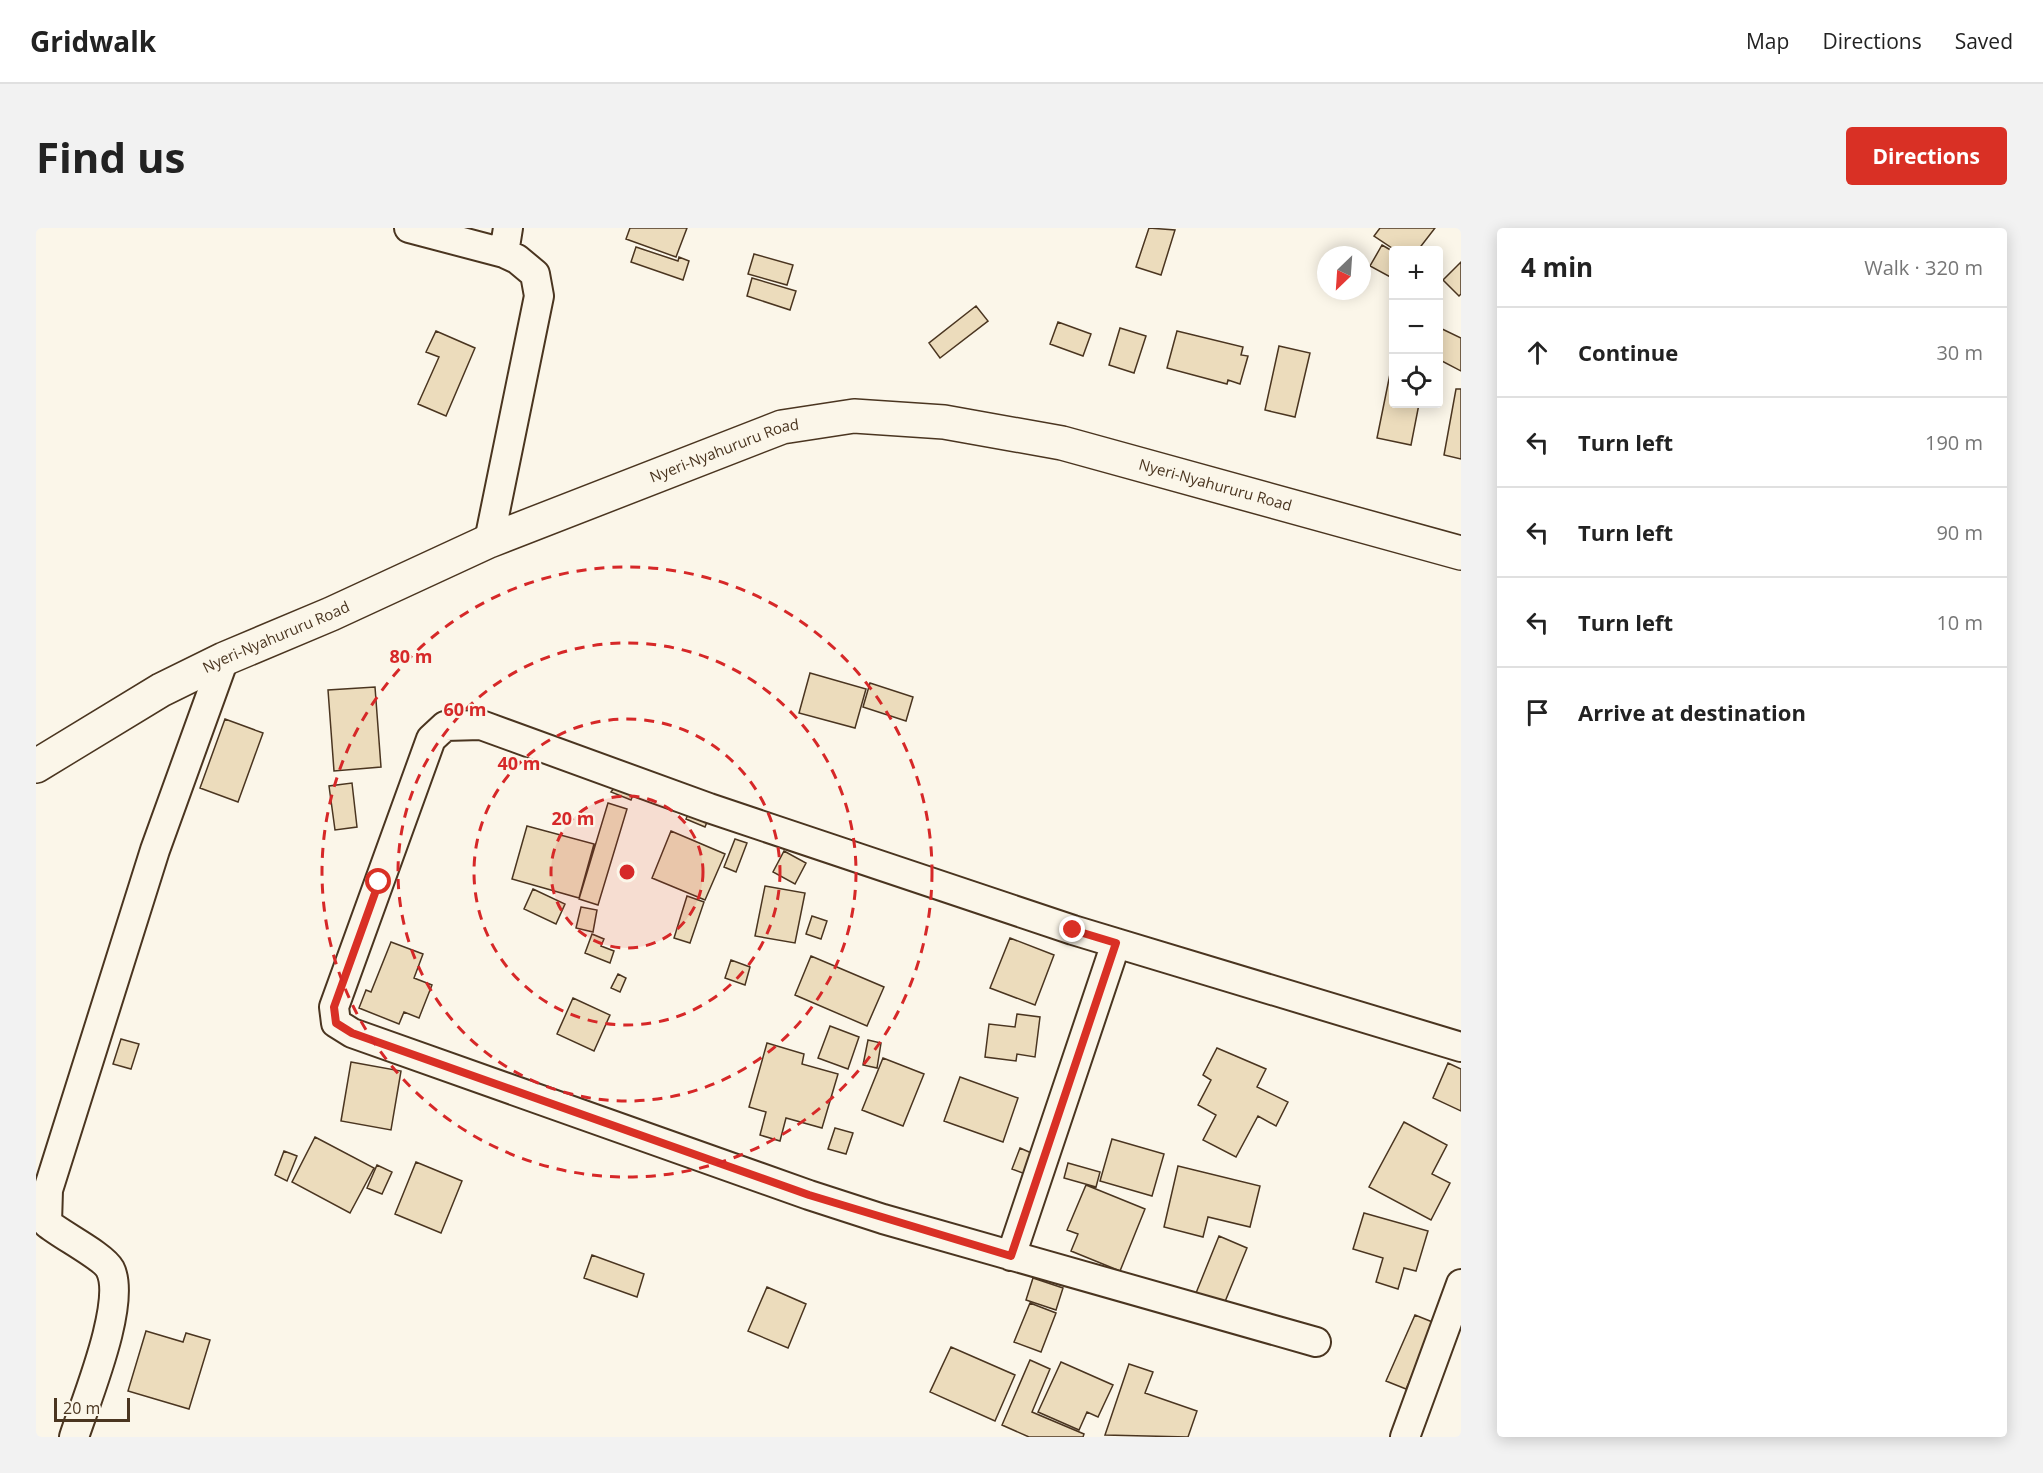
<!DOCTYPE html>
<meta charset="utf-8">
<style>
body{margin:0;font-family:"Open Sans",sans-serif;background:#f2f2f2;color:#222}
.controls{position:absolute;right:18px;top:18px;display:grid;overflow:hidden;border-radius:6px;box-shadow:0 3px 15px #0003}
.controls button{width:54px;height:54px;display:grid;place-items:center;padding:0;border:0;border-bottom:2px solid #e0e0e0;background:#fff;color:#222;font:30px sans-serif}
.compass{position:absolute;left:1281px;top:18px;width:54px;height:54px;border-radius:50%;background:#fff;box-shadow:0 3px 15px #0003;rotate:205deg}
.scale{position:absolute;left:18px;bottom:15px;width:76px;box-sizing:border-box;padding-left:6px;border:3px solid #4a3520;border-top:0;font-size:16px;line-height:21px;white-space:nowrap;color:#4a3520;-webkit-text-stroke:4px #fbf6e9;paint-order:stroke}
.stop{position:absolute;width:18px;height:18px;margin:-14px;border:4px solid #d93025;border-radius:50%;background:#fff}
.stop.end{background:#d93025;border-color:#fff;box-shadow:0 2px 6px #0008}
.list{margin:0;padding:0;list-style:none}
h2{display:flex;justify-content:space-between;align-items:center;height:78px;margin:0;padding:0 24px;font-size:26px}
h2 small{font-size:20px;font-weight:400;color:#767676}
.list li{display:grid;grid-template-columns:39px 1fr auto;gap:18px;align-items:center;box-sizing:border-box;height:90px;padding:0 24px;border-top:2px solid #e0e0e0}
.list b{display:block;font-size:22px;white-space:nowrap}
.list em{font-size:20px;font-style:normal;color:#767676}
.icon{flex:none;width:33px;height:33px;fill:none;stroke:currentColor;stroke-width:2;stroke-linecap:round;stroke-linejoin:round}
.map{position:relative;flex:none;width:1425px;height:1209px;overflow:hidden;border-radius:6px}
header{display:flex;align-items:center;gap:36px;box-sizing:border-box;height:84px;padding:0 30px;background:#fff;border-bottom:2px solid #e0e0e0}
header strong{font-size:28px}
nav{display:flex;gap:33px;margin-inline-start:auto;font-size:21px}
.intro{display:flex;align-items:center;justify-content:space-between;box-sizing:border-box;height:144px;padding:0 36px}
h1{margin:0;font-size:42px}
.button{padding:15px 27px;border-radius:6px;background:#d93025;color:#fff;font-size:21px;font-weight:700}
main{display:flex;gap:36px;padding:0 36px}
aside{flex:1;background:#fff;border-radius:6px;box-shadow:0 3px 15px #0003}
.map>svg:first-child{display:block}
.building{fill:#ecdcbc;stroke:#4a3520;stroke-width:1.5}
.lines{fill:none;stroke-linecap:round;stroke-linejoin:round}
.minor-casing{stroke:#4a3520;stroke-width:32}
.major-casing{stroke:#4a3520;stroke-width:36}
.minor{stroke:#fbf6e9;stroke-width:28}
.major{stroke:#fbf6e9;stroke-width:33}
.route{stroke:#d93025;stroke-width:8}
.ring{fill:none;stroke:#d62828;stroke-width:3;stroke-dasharray:10 8}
.labels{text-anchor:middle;stroke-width:4.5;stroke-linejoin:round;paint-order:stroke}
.street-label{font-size:15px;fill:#4a3520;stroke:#fbf6e9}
.centre{fill:#d62828;stroke:#fbf6e9;stroke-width:3}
.ring-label{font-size:18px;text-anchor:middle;font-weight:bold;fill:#d62828;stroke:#fbf6e9;stroke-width:4.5;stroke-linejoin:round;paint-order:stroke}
</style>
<header>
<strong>Gridwalk</strong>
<nav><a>Map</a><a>Directions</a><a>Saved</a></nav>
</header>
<div class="intro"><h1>Find us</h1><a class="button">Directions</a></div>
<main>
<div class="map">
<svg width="1425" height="1209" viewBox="0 0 1425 1209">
<rect width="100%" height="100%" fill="#fbf6e9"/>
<path class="building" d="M594,0H651L640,29L590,11Z
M1113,0L1139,2L1125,47L1100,39Z
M1344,0H1399L1382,22H1359L1338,8Z
M1346,17L1358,24V51L1334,38Z
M600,19L642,33L643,29L653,33L647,52L595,34Z
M718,26L757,37L751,57L712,46Z
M1425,34V66L1423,68L1407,52Z
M716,50L760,63L754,82L711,68Z
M940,78L952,93L904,130L893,115Z
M1022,94L1055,106L1047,128L1014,116Z
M1402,99L1425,110V143L1402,131Z
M1084,100L1110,108L1098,145L1073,137Z
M400,103L439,120L410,188L382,176L403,129L390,124Z
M1141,103L1207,119L1205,127L1212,128L1204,156L1192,152L1191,156L1131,140Z
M1243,118L1274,125L1259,189L1229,182Z
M1354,146L1358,147V176H1383L1375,217L1341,210Z
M1420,161H1425V231L1408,227Z
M774,445L830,461L819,500L763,485Z
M834,455L877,469L870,493L827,479Z
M339,459L345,539L298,543L292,462Z
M189,491L227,505L202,574L164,560Z
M584,553L600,559L595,572L575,564Z
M316,555L321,599L299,602L293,558Z
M572,575L591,581L562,677L543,671Z
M655,580L673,589L669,599L650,591Z
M491,598L558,616L543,670L476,651Z
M635,603L689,626L669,672L616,650Z
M699,611L711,615L700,644L688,639Z
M748,623L770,635L759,656L737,644Z
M729,658L769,665L759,715L719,708Z
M497,661L529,676L520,696L488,681Z
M651,668L668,674L654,715L638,710Z
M545,679L561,682L557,704L540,700Z
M776,688L791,693L785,711L770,706Z
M556,706L568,711L565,718L578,723L574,735L549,725Z
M974,710L1018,727L999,777L954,760Z
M355,714L387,726L378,750L396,757L383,790L368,784L363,796L323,780L330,762L335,764Z
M775,728L848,759L831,798L759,767Z
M695,732L714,739L709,757L689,750Z
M582,746L590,750L584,764L575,760Z
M537,770L574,787L558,823L521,806Z
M981,786L1004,789L999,829L981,826L980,833L949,829L953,796L979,799Z
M794,798L823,809L812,841L782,830Z
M85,811L103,816L95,841L77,836Z
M832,812L845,815L841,840L827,837Z
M731,815L768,826L766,836L802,846L786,900L750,890L744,913L724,907L730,884L713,879Z
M1181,820L1230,841L1221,859L1252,874L1240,898L1222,888L1200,929L1167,912L1180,887L1162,877L1175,852L1167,847Z
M847,830L888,846L867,898L826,882Z
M315,834L365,843L355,902L305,893Z
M1412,835L1425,841V883L1397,870Z
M924,849L982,870L967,914L908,893Z
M1368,894L1411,917L1396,946L1414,955L1395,992L1333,959Z
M799,900L817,905L810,926L792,921Z
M279,909L338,940L314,985L256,954Z
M1076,911L1128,926L1116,968L1064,953Z
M984,920L1000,927L992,947L976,941Z
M248,923L261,928L251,953L239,947Z
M380,934L426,953L405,1005L359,986Z
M1032,935L1064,944L1060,959L1028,950Z
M341,937L356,944L346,966L331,960Z
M1142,938L1224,958L1214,999L1172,989L1167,1009L1128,999Z
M1050,957L1109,981L1084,1043L1035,1023L1042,1006L1031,1002Z
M1328,985L1392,1003L1380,1043L1368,1040L1362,1061L1340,1054L1347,1030L1317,1021Z
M1183,1008L1211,1020L1186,1081L1158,1070Z
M556,1027L608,1046L601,1069L548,1050Z
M997,1050L1027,1060L1020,1082L990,1072Z
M731,1059L770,1076L752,1120L712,1103Z
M994,1075L1020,1085L1005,1124L978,1114Z
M1379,1087L1399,1095L1370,1161L1350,1153Z
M110,1103L147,1114L150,1105L174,1112L153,1181L92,1163Z
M915,1119L979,1147L959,1193L894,1164Z
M994,1132L1014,1141L996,1184L1048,1206L1047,1209H993L966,1197Z
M1025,1134L1077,1157L1062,1189L1051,1184L1043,1202L1002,1184Z
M1093,1136L1117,1144L1109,1165L1161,1183L1152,1209L1069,1207Z"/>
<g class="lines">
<defs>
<path id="minor" d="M373,0L468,25L481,31L499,46L503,68L453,313
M468,25L472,0
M975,1028L1080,715
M1280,1114L847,991L773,967L316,805L300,795L298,779L395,511L409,498L445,497L673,580L1037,702L1425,819
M38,1209C50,1172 91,1074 74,1041C67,1028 25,1007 11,995L12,962L119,622L188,431
M1369,1209L1425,1056"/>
<g id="major">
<path id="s1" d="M0,538L125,462L188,431L295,386L453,313L746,199L818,188L908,194L1026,215L1425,325"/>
</g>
</defs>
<use href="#minor" class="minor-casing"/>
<use href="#major" class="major-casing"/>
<use href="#minor" class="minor"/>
<use href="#major" class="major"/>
</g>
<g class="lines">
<path class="route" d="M343,654L298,779L300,795L316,805L773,967L975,1028L1080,715L1037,702"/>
</g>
<circle cx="591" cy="644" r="76" fill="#d62828" fill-opacity=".12"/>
<g class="ring">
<circle cx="591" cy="644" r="76"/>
<circle cx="591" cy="644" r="153"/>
<circle cx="591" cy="644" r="229"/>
<circle cx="591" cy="644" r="305"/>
</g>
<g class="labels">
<g class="street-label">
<text dy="5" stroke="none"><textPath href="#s1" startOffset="759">Nyeri-Nyahururu Road</textPath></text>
<text dy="5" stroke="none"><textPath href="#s1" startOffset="1263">Nyeri-Nyahururu Road</textPath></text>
<text dy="5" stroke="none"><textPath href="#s1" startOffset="273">Nyeri-Nyahururu Road</textPath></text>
</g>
</g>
<circle cx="591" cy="644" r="9" class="centre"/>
<g class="ring-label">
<text x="375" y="435">80 m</text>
<text x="429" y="488">60 m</text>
<text x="483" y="542">40 m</text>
<text x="537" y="597">20 m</text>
</g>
</svg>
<div class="controls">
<button>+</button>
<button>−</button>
<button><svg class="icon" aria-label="locate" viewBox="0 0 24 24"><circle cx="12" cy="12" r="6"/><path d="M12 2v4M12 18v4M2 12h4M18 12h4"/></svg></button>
</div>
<svg class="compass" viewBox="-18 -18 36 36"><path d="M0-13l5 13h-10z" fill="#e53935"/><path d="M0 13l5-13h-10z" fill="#767676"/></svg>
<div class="scale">20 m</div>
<div class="stop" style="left:343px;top:654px"></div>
<div class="stop end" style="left:1037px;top:702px"></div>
</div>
<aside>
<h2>4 min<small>Walk · 320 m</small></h2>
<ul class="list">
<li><svg class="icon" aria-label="ahead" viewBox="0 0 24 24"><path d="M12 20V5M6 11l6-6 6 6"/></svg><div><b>Continue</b></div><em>30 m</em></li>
<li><svg class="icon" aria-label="left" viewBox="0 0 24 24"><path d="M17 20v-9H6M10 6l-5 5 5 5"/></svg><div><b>Turn left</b></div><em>190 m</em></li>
<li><svg class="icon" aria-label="left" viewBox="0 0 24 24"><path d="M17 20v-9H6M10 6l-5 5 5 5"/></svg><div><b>Turn left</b></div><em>90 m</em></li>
<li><svg class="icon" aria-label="left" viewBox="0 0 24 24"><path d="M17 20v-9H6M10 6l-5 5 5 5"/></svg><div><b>Turn left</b></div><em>10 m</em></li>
<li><svg class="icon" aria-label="arrive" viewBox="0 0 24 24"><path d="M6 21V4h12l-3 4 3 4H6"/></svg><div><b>Arrive at destination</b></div></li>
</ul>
</aside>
</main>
